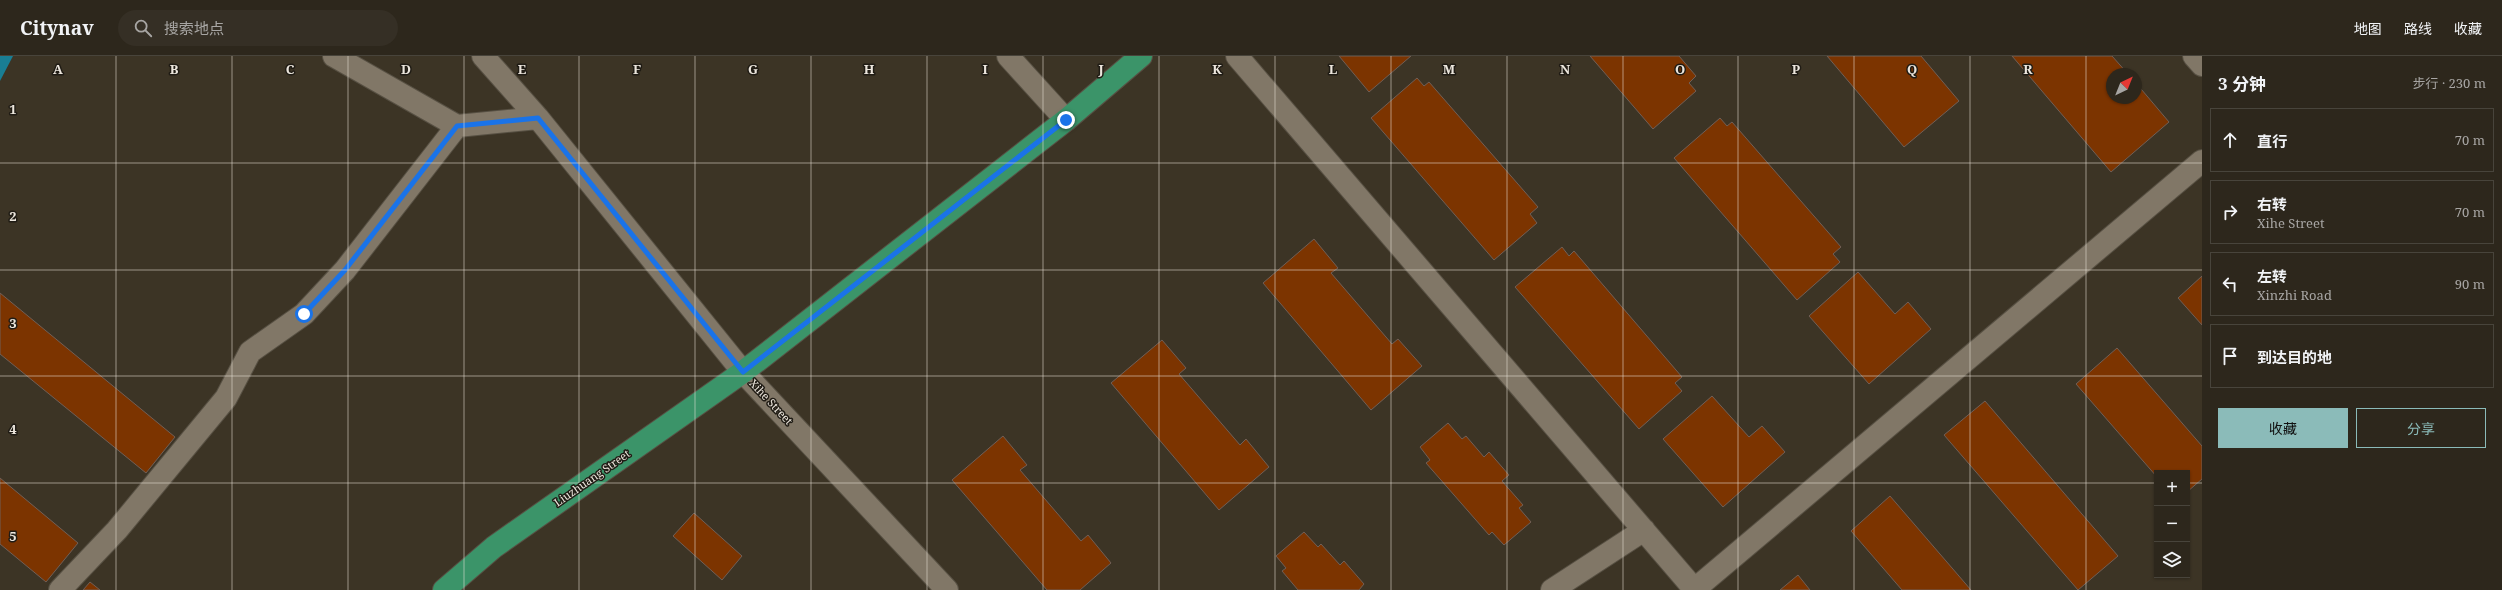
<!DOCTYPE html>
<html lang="zh">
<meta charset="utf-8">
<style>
body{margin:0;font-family:"Noto Serif","Noto Sans SC",serif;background:#352f25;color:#f1f3f6}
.controls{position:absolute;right:12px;bottom:12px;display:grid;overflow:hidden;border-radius:0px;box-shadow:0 1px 3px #0004}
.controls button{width:36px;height:36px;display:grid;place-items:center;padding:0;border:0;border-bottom:1px solid #48443b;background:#2d271c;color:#f1f3f6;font:20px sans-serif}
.compass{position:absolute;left:2106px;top:12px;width:36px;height:36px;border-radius:50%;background:#2d271c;box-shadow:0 1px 3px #0004;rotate:43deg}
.stop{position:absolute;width:12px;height:12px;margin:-9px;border:3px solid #1a73e8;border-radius:50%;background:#fff}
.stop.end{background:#1a73e8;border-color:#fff;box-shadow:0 1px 4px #0008}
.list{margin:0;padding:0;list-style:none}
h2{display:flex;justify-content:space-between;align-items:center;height:52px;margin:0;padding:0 16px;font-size:17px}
h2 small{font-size:13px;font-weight:400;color:#a7a5a3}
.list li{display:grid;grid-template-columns:26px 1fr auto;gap:12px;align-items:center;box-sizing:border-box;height:64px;margin:0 8px 8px;padding:0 8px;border:1px solid #48443b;border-radius:0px}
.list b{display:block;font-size:15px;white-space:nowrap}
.list p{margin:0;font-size:13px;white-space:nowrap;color:#a7a5a3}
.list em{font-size:13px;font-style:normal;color:#a7a5a3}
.actions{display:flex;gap:8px;padding:12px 16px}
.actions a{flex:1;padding:9px 0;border:1px solid #8bbbb9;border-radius:0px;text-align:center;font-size:14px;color:#8bbbb9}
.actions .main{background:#8bbbb9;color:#111}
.icon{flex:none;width:22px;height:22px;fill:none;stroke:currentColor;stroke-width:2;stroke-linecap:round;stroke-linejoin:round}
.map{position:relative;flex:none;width:2202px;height:534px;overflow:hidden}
header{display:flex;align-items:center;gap:24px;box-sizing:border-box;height:56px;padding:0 20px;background:#2d271c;border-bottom:1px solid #48443b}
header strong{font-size:19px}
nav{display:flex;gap:22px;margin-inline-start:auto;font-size:14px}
.search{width:280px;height:36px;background:#352f25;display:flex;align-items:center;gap:10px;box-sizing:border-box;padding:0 14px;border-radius:22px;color:#a7a5a3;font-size:15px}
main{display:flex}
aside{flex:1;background:#2d271c}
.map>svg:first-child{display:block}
.water{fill:#197e94}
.building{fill:#7c3400;stroke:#715f56}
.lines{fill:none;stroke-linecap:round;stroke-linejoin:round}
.minor-casing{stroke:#575043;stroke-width:24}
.major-casing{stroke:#575043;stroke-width:24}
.minor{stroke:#817767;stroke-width:22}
.major{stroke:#3b9469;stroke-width:22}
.route{stroke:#1a73e8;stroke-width:5}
.grid{fill:none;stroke:#ece6dd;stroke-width:1;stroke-opacity:0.55}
.labels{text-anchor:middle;stroke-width:3;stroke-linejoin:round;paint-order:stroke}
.street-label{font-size:11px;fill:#ece6dd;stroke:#201c15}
.grid-label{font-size:13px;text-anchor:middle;font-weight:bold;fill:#ece6dd;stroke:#201c15;stroke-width:3;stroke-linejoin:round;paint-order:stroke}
</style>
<header>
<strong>Citynav</strong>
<div class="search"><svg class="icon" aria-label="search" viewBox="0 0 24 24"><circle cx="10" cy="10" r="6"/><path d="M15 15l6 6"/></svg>搜索地点</div>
<nav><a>地图</a><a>路线</a><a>收藏</a></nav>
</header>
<main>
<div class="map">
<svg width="2202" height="534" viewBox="0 0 2202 534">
<rect width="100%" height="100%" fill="#3c3425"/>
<path class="water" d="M0,0H13L0,25Z"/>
<path class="building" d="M1339,0H1411L1369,36Z
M1590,0H1679L1696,20L1689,27L1696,35L1653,73Z
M1827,0H1921L1959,45L1904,91Z
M2012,0H2112L2128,18H2112V42H2136V27L2169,66L2111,116Z
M1417,22L1424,30L1429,26L1538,151L1530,158L1537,167L1494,204L1371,62Z
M1720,62L1727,70L1732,66L1841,191L1833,198L1840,206L1797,244L1674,102Z
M1314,183L1338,212L1331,217L1392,288L1398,283L1422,310L1371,354L1263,227Z
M1562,191L1569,200L1574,195L1682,321L1675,327L1682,335L1639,373L1515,231Z
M1858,216L1895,258L1908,246L1931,273L1869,328L1809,260Z
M2202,220V269L2178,242Z
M0,237L175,381L146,417L0,298Z
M1162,284L1186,312L1179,318L1240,389L1246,383L1269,411L1219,454L1111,327Z
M2117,292L2202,390V423L2187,436V417H2157V421L2076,328Z
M1712,340L1749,381L1762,370L1785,396L1723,451L1663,383Z
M1985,345L2118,500L2078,534L1944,379Z
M1448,367L1462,383L1466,380L1484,401L1489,396L1509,419L1502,425L1523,449L1519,452L1531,466L1504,489L1492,476L1489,479L1426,407L1430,404L1420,391Z
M1003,380L1027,409L1020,414L1081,485L1088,479L1111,507L1080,534H1047L952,424Z
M0,422L78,487L46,526L0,488Z
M1890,440L1971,534H1902L1851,475Z
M694,457L742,500L722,524L673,480Z
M1304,476L1318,491L1321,488L1340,509L1344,505L1364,528L1359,534H1298L1282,515L1286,512L1276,500Z
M1798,519L1810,534H1780Z
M90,526L100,534H83Z"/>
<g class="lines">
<defs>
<path id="minor" d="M334,0L457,70L538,62
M483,0L538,62L743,316L947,534
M1008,0L1066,64
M1237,0L1695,534
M2194,0L2202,9
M1695,533L2202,105
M60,534L117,474L226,342L250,296L304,258L345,214L457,70
M1552,534L1644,474"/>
<path id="major" d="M444,534L494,491L743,316L1066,64L1141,0"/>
</defs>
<use href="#minor" class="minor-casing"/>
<use href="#major" class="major-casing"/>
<use href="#minor" class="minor"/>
<use href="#major" class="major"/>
</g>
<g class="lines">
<path class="route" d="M304,258L345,214L457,70L538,62L743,316L1066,64"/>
</g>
<path class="grid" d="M116,0V534M232,0V534M348,0V534M464,0V534M579,0V534M695,0V534M811,0V534M927,0V534M1043,0V534M1159,0V534M1275,0V534M1391,0V534M1507,0V534M1623,0V534M1738,0V534M1854,0V534M1970,0V534M2086,0V534M0,107H2202M0,214H2202M0,320H2202M0,427H2157M2187,427H2202"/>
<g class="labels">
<g class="street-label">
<text transform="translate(771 346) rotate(47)" y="4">Xihe Street</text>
<text transform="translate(592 422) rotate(-35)" y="4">Liuzhuang Street</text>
</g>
</g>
<g class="grid-label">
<text x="58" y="18">A</text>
<text x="174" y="18">B</text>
<text x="290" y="18">C</text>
<text x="406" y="18">D</text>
<text x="522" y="18">E</text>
<text x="637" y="18">F</text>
<text x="753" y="18">G</text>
<text x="869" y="18">H</text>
<text x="985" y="18">I</text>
<text x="1101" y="18">J</text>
<text x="1217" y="18">K</text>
<text x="1333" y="18">L</text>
<text x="1449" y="18">M</text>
<text x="1565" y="18">N</text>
<text x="1680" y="18">O</text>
<text x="1796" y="18">P</text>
<text x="1912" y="18">Q</text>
<text x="2028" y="18">R</text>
<text x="13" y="58">1</text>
<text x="13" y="165">2</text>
<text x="13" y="272">3</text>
<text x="13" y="378">4</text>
<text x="13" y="485">5</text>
</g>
</svg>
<div class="controls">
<button>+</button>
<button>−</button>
<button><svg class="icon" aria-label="layers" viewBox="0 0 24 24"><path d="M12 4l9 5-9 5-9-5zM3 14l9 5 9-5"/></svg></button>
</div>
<svg class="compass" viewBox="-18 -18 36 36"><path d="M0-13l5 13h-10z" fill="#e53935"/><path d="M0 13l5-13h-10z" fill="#a7a5a3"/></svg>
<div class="stop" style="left:304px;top:258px"></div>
<div class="stop end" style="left:1066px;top:64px"></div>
</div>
<aside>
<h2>3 分钟<small>步行 · 230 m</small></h2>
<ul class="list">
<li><svg class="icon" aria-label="ahead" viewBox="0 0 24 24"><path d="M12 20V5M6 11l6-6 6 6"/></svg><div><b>直行</b></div><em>70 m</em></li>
<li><svg class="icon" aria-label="right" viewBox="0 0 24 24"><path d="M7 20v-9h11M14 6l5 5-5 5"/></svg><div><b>右转</b><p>Xihe Street</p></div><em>70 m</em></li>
<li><svg class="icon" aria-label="left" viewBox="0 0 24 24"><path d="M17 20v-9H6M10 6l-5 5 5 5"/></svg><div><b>左转</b><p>Xinzhi Road</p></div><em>90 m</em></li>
<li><svg class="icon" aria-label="arrive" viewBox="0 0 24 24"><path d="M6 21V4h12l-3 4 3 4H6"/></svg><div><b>到达目的地</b></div></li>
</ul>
<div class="actions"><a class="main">收藏</a><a>分享</a></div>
</aside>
</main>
